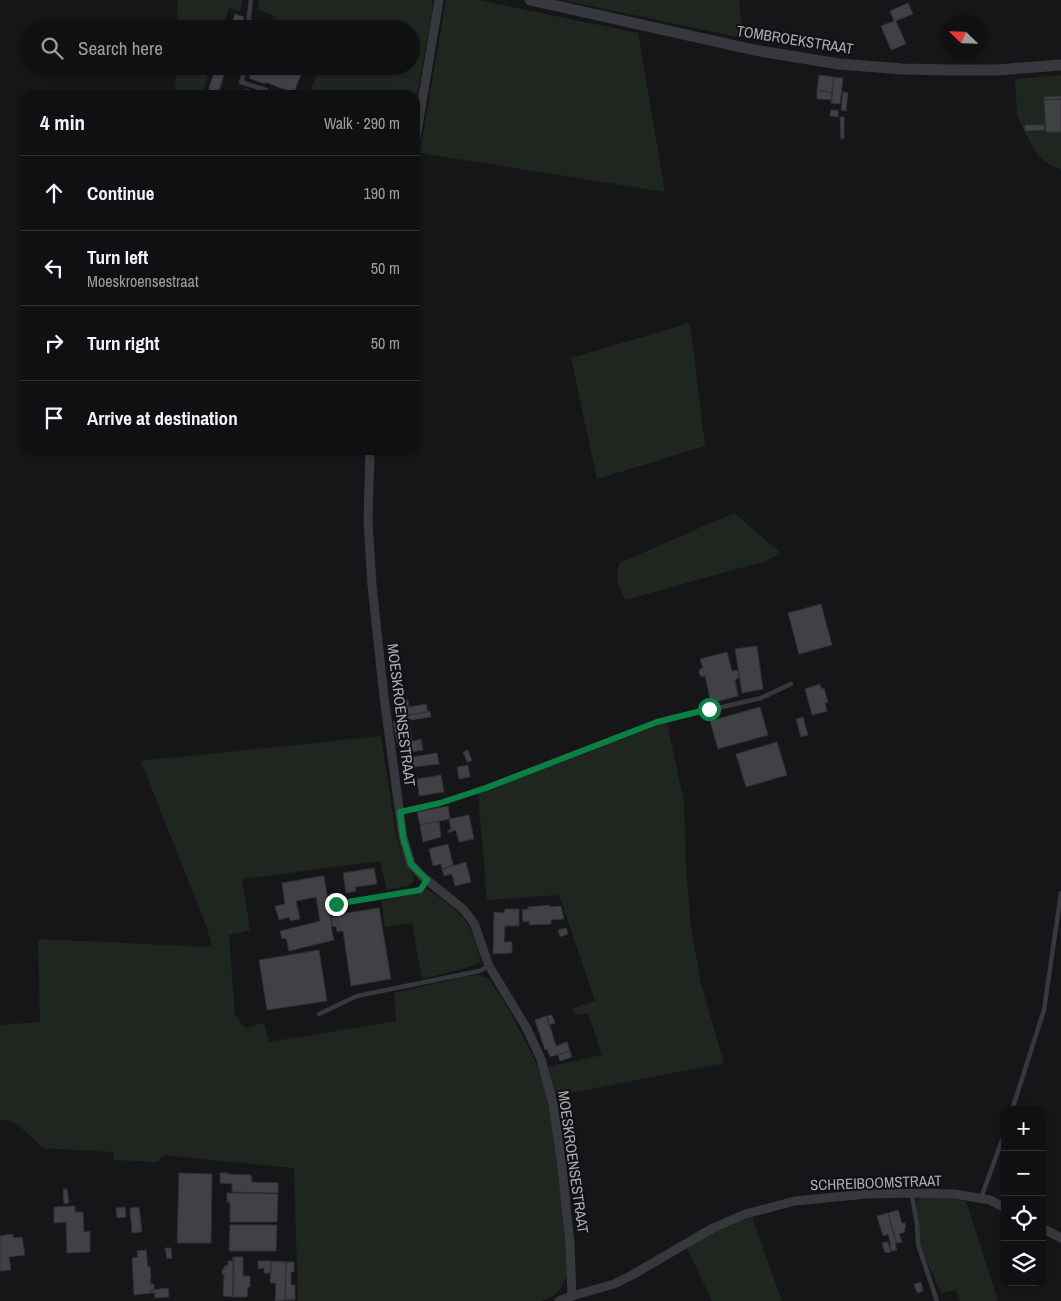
<!DOCTYPE html>
<meta charset="utf-8">
<style>
body{margin:0;font-family:"Archivo Narrow",sans-serif;background:#1e1e20;color:#f1f3f6}
.controls{position:absolute;right:15px;bottom:15px;display:grid;overflow:hidden;border-radius:10px;box-shadow:0 1px 4px #0004}
.controls button{width:45px;height:45px;display:grid;place-items:center;padding:0;border:0;border-bottom:1px solid #303032;background:#101012;color:#f1f3f6;font:25px sans-serif}
.compass{position:absolute;left:941px;top:15px;width:45px;height:45px;border-radius:50%;background:#101012;box-shadow:0 1px 4px #0004;rotate:293deg}
.stop{position:absolute;width:15px;height:15px;margin:-11px;border:4px solid #0b8043;border-radius:50%;background:#fff}
.stop.end{background:#0b8043;border-color:#fff;box-shadow:0 1px 5px #0008}
.list{margin:0;padding:0;list-style:none}
h2{display:flex;justify-content:space-between;align-items:center;height:65px;margin:0;padding:0 20px;font-size:21px}
h2 small{font-size:16px;font-weight:400;color:#9c9d9f}
.list li{display:grid;grid-template-columns:32px 1fr auto;gap:15px;align-items:center;box-sizing:border-box;height:75px;padding:0 20px;border-top:1px solid #303032}
.list b{display:block;font-size:19px;white-space:nowrap}
.list p{margin:0;font-size:16px;white-space:nowrap;color:#9c9d9f}
.list em{font-size:16px;font-style:normal;color:#9c9d9f}
.icon{flex:none;width:28px;height:28px;fill:none;stroke:currentColor;stroke-width:2;stroke-linecap:round;stroke-linejoin:round}
.map{position:relative;flex:none;width:1061px;height:1301px;overflow:hidden}
.search{position:absolute;background:#101012;box-shadow:0 1px 4px #0004;left:20px;top:20px;width:400px;height:55px;display:flex;align-items:center;gap:12px;box-sizing:border-box;padding:0 18px;border-radius:28px;color:#9c9d9f;font-size:19px}
.panel{position:absolute;background:#101012;box-shadow:0 1px 4px #0004;left:20px;top:90px;width:400px;height:365px;border-radius:15px}
.map>svg:first-child{display:block}
.green{fill:#1e261f}
.building{fill:#404145;stroke:#303034}
.lines{fill:none;stroke-linecap:round;stroke-linejoin:round}
.service{stroke:#37383d;stroke-width:4.5}
.minor{stroke:#37383d;stroke-width:9}
.tertiary{stroke:#37383d;stroke-width:11}
.route{stroke:#0b8043;stroke-width:6}
.labels{text-anchor:middle;stroke-width:4;stroke-linejoin:round;paint-order:stroke}
.street-label{font-size:15px;fill:#a8adb8;stroke:#111113}
</style>
<div class="map">
<svg width="1061" height="1301" viewBox="0 0 1061 1301">
<rect width="100%" height="100%" fill="#161618"/>
<path class="green" d="M178,0H242L240,12L229,8L222,29H177Z
M259,0H432L433,6L415,106V95H309L320,66H411V29H275L272,28L276,16L257,10Z
M446,0H478L638,33L665,192L420,153Z
M562,0H739L743,38Z
M176,66H211L202,95H175Z
M1061,75V170L1050,165L1037,154L1024,131L1017,114L1015,79Z
M690,323L705,446L597,479L571,358Z
M734,513L781,553L766,561L625,600L617,580L619,563Z
M667,722L679,779L684,799L686,866L691,928L701,984L724,1063L555,1096L548,1067L602,1055L588,1013L575,1015L572,1008L595,1001L559,895L487,900L478,794Z
M381,736L396,835L406,863L413,876L414,881L408,886L387,890L380,861L242,879L250,930L229,935L235,1015L245,1028L264,1023L269,1042L396,1021L394,993L468,976L478,975L489,979L508,1008L540,1070L549,1105L558,1161L567,1257V1276L563,1285L554,1296L541,1301H298L294,1168L165,1155L157,1162L114,1160L113,1152L43,1148L17,1124L7,1120L0,1121V1025L40,1022L38,939L212,947L207,928L141,761Z
M425,888C442,899 459,909 469,927C475,938 478,950 481,961L470,967L422,979L412,923L385,927L381,901Z
M920,1197H942L966,1201L998,1301H960L956,1290L941,1293L919,1244L917,1229V1202Z
M752,1217L782,1301H712L687,1248L723,1227Z"/>
<path class="building" d="M908,3L913,14L896,21L906,44L891,50L881,26L894,21L890,11Z
M235,14L244,17L240,29H230Z
M216,66H228L227,67L219,90L244,94L245,89L268,94V95H209V88Z
M256,66H304L294,93L265,82V84L249,78L253,68L255,69Z
M819,75L834,77L832,93L817,90Z
M834,77L843,78L840,104L831,103Z
M817,90L832,93V100L817,99Z
M843,92L848,93L846,111L841,110Z
M1061,96V99L1044,100V97Z
M1061,99V132H1046L1044,100Z
M831,110H838V117L830,116Z
M840,117H844V138L841,139Z
M1025,125H1044L1045,130L1025,131Z
M821,604L832,645L799,654L788,613Z
M757,646L763,689L742,693L735,649Z
M727,652L732,671L738,670L739,677L735,680L738,696L711,703L705,676L701,677L699,672L700,669L703,668L700,659Z
M820,684L822,689L824,688L828,702L825,703L827,711L812,715L805,689Z
M408,699L409,707L426,704L428,712L397,717L395,709L398,708L397,703Z
M760,707L768,735L718,749L710,721Z
M430,711L431,717L411,720V719H408L412,741L421,739L423,750L405,753L404,746L398,747L393,722L401,721L400,717Z
M803,717L808,735L801,737L796,719Z
M777,742L787,775L746,787L736,754Z
M468,750L472,761L467,762L463,752Z
M437,753L439,764L407,768L406,758Z
M468,765L470,777L459,779L457,767Z
M441,775L444,792L419,796L417,779Z
M448,806L450,819L420,825L417,812Z
M469,815L474,839L459,842L456,830L448,833V830H451L449,819Z
M439,821L441,837L423,842L420,825Z
M448,844L453,865L442,869L441,864L433,866L429,849Z
M466,862L471,882L455,886L452,874L444,876L442,869Z
M374,868L377,884L355,887L356,891L346,893L343,873Z
M322,876H324L332,927H331L334,940L289,951L286,938L282,939L280,931L320,921L316,897L296,901L300,919L290,921L289,917L279,920L275,906L285,904L282,883Z
M550,905V907L561,906L564,919L551,920V924L529,925V921L523,922L522,910L528,909V907Z
M379,908L391,979L351,986L343,931L337,932L336,926L333,927L331,917L340,916V914Z
M505,909H519V926H505L504,942H512V953L493,954L494,912L504,913Z
M566,928L568,934L560,937L558,930Z
M319,950L327,1001L267,1010L259,960Z
M552,1015L555,1023L549,1025L547,1016Z
M547,1016L556,1046L567,1042L570,1051L550,1057L547,1049L545,1050L535,1020Z
M570,1051L572,1057L560,1061L558,1055Z
M179,1173L212,1174L211,1243H177Z
M220,1173H228V1174L251,1175L252,1182L278,1183V1193L232,1192V1184L220,1183Z
M63,1189H67L69,1203L64,1204Z
M227,1193L278,1194L277,1222H230V1202H227Z
M75,1206V1212H83L84,1232L90,1231V1252L67,1253L66,1222L54,1223V1207Z
M125,1207L126,1217L117,1218L116,1208Z
M139,1207L142,1232L132,1233L130,1208Z
M898,1210L902,1223H905L906,1228L904,1229L905,1232L899,1234L902,1242L896,1243L888,1213Z
M888,1213L897,1243L895,1244L897,1250L891,1251L890,1245H891L888,1234L883,1236L877,1216Z
M230,1225H277L276,1251H229Z
M13,1234V1238L22,1237L25,1255L9,1257L11,1270L0,1271V1236Z
M888,1242L891,1252L885,1253L882,1243Z
M165,1248H171L172,1258L167,1259Z
M146,1250L148,1267L150,1266L151,1278H150L151,1284H154V1290H151V1293L134,1295L132,1258L138,1257L137,1251Z
M233,1257V1297L223,1296L224,1274H222V1269H224L225,1265L228,1266V1261H233Z
M234,1257H243V1276H250V1287H248L247,1297H233Z
M258,1261H271V1273H264V1268L258,1269Z
M271,1261L286,1262L285,1300L275,1301L276,1283H270Z
M286,1262H294V1272H291V1285H295V1300H285Z
M921,1282L923,1291L917,1293L914,1284Z
M168,1288L169,1297L155,1298V1293H151V1290Z"/>
<g class="lines">
<path class="service" d="M249,29V15L251,0
M247,66L241,82L266,90
M399,812L441,803L486,787L657,722L761,698L791,684
M335,904L420,890L427,880
M319,1014L357,996L479,971L489,966
M1012,1110L1044,1010L1061,893
M912,1193L913,1201L917,1224L918,1244L937,1301
M981,1198L1005,1132"/>
<path class="minor" d="M415,144L439,0
M370,450L368,522L372,585L384,697L403,837L411,864L422,876L463,909L474,923L489,966L526,1027L541,1059L553,1104L562,1167L570,1244L572,1296
M1042,1228L1061,1238
M559,1301L572,1296L614,1284L634,1274L713,1228L745,1214L795,1201L866,1194L919,1193L955,1194L990,1200L1005,1208"/>
<path class="tertiary" d="M530,0L754,50L839,64L902,69L949,70H997L1061,65"/>
</g>
<g class="lines">
<path class="route" d="M336,904L420,890L427,880L411,864L403,837L400,812L440,803L486,788L657,722L709,709"/>
</g>
<g class="labels">
<g class="street-label">
<text transform="translate(795 40) rotate(9)" y="5">TOMBROEKSTRAAT</text>
<text transform="translate(401 715) rotate(83)" y="5">MOESKROENSESTRAAT</text>
<text transform="translate(573 1162) rotate(82)" y="5">MOESKROENSESTRAAT</text>
<text transform="translate(876 1183) rotate(-2)" y="5">SCHREIBOOMSTRAAT</text>
</g>
</g>
</svg>
<div class="controls">
<button>+</button>
<button>−</button>
<button><svg class="icon" aria-label="locate" viewBox="0 0 24 24"><circle cx="12" cy="12" r="6"/><path d="M12 2v4M12 18v4M2 12h4M18 12h4"/></svg></button>
<button><svg class="icon" aria-label="layers" viewBox="0 0 24 24"><path d="M12 4l9 5-9 5-9-5zM3 14l9 5 9-5"/></svg></button>
</div>
<svg class="compass" viewBox="-18 -18 36 36"><path d="M0-13l5 13h-10z" fill="#e53935"/><path d="M0 13l5-13h-10z" fill="#9c9d9f"/></svg>
<div class="stop" style="left:709px;top:709px"></div>
<div class="stop end" style="left:336px;top:904px"></div>
<div class="search"><svg class="icon" aria-label="search" viewBox="0 0 24 24"><circle cx="10" cy="10" r="6"/><path d="M15 15l6 6"/></svg>Search here</div>
<section class="panel">
<h2>4 min<small>Walk · 290 m</small></h2>
<ul class="list">
<li><svg class="icon" aria-label="ahead" viewBox="0 0 24 24"><path d="M12 20V5M6 11l6-6 6 6"/></svg><div><b>Continue</b></div><em>190 m</em></li>
<li><svg class="icon" aria-label="left" viewBox="0 0 24 24"><path d="M17 20v-9H6M10 6l-5 5 5 5"/></svg><div><b>Turn left</b><p>Moeskroensestraat</p></div><em>50 m</em></li>
<li><svg class="icon" aria-label="right" viewBox="0 0 24 24"><path d="M7 20v-9h11M14 6l5 5-5 5"/></svg><div><b>Turn right</b></div><em>50 m</em></li>
<li><svg class="icon" aria-label="arrive" viewBox="0 0 24 24"><path d="M6 21V4h12l-3 4 3 4H6"/></svg><div><b>Arrive at destination</b></div></li>
</ul>
</section>
</div>
